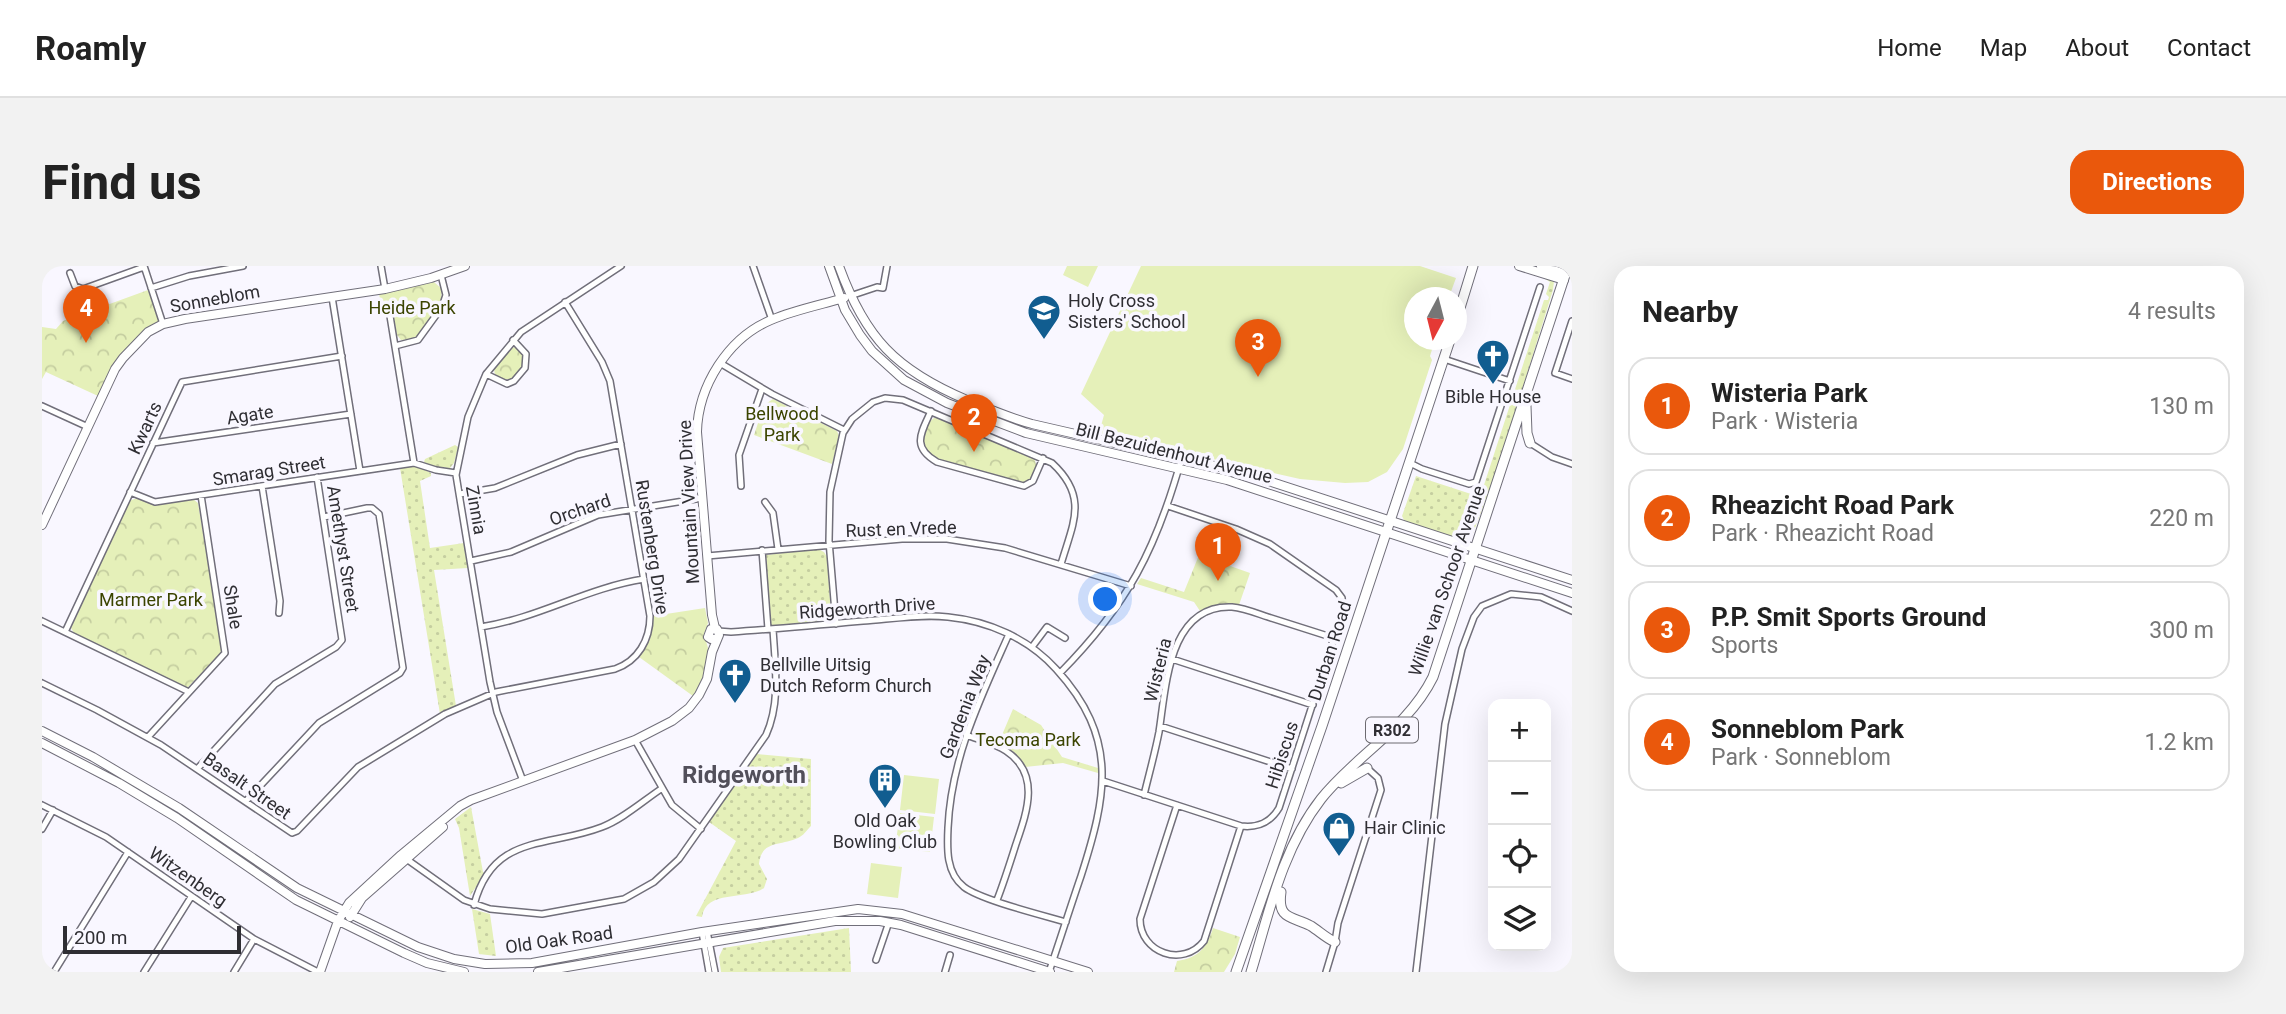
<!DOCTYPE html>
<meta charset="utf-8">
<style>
body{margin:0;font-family:Roboto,sans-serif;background:#f2f2f2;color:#222}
.controls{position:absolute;right:21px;bottom:21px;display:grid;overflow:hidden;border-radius:14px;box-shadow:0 7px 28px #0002}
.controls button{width:63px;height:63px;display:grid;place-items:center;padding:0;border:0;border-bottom:2px solid #e0e0e0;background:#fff;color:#222;font:35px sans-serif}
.compass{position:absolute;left:1362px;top:21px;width:63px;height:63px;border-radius:50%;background:#fff;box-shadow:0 7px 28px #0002;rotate:187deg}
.scale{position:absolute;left:21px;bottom:18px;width:178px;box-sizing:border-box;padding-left:7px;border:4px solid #2f2e33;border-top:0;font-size:19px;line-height:24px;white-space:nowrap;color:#2f2e33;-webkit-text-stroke:5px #f9f7ff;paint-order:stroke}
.you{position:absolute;left:1064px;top:334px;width:24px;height:24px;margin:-18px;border:5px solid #fff;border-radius:50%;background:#1a73e8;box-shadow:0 0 0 10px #1a73e833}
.badge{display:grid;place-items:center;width:46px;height:46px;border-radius:50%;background:#ea580c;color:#fff;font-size:23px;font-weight:700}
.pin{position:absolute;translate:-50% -58px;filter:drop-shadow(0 2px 4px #0008)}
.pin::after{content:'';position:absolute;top:37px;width:24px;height:21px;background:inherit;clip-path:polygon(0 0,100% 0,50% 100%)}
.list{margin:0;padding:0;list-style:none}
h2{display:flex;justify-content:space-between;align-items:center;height:91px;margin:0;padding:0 28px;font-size:30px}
h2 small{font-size:23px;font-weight:400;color:#767676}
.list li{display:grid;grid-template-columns:46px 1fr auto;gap:21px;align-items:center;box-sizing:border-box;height:98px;margin:0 14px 14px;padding:0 14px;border:2px solid #e0e0e0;border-radius:21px}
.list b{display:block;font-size:26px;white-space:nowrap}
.list p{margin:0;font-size:23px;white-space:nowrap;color:#767676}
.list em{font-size:23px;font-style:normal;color:#767676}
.icon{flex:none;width:38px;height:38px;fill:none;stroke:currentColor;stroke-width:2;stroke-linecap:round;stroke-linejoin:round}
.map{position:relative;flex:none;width:1530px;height:706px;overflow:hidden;border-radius:21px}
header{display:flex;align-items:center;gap:42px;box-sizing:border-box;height:98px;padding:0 35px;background:#fff;border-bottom:2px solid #e0e0e0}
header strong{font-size:33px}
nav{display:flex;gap:38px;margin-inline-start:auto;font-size:24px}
.intro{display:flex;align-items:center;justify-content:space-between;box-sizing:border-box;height:168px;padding:0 42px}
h1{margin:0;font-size:49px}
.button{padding:18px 32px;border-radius:21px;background:#ea580c;color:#fff;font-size:24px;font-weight:700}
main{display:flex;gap:42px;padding:0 42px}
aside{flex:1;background:#fff;border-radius:21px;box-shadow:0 7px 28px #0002}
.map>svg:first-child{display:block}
.grass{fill:url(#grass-dots)}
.forest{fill:url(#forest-crowns)}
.pitch{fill:#e5f0b9}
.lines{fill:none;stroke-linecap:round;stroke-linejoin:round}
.street-casing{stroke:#716f7a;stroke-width:8}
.secondary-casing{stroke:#716f7a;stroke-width:10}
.primary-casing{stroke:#716f7a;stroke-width:11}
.street{stroke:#fff;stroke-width:5}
.secondary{stroke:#fff;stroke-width:8}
.primary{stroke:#fff;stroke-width:9}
.labels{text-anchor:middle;stroke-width:7;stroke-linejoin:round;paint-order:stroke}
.shield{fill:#f9f7ff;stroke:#6c6a70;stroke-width:2}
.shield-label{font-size:16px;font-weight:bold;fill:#2f2e33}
.street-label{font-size:18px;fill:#2f2e33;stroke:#f9f7ff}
.poi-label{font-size:18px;fill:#2f2e33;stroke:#f9f7ff;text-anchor:start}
.park-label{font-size:18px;fill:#3b4400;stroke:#f9f7ff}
.district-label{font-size:24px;font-weight:bold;fill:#524f5a;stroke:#f9f7ff}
</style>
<header>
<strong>Roamly</strong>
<nav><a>Home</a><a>Map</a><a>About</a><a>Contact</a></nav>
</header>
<div class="intro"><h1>Find us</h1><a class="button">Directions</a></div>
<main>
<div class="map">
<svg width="1530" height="706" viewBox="0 0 1530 706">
<defs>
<pattern id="grass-dots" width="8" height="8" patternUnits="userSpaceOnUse" patternTransform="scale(1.75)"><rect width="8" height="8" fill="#e5f0b9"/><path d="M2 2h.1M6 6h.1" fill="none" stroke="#c5cea0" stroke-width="1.8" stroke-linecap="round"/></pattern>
<pattern id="forest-crowns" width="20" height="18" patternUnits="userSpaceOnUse" patternTransform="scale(1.75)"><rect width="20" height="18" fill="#e5f0b9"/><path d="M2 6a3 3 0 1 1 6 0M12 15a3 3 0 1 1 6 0" fill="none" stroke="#c5cea0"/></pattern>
</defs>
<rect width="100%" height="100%" fill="#f9f7ff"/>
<path class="grass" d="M1500,11L1512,15L1511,24L1456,201L1430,270L1420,275L1363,256L1360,250L1374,210L1429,228L1440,223L1442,219L1502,34H1506L1507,31L1504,28L1508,16Z
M413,179L416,181L412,197L408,202L391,201L382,196L383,193Z
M374,200L389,207V210L378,215L388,282L422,277L426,302L392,304L414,440L398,448L358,202Z
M776,283L782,286L785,291L789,348L782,355L729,360L724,289Z
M715,488L769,493V560C765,564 761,570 756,572C739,580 719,574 717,598L725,613L722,622C703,635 664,623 660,651L654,650L694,575L667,556Z
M429,541L441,606L443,607L428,630L417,562L413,553Z
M430,643L448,648L454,690L437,688Z
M807,662L809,706H679L677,691L681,682Z"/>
<path class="forest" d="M392,16L400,23L399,35L376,70L371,73L359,74L355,69L351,46L341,48L337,28Z
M106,24L117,55C85,77 72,95 56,130L4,106L0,113V61L14,63L21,55Z
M474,81L481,88V100L470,113H460L453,109L452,103L469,82Z
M731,133L795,165L797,170L790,198L712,169L722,139Z
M892,152H898L992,191L995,202L988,214L979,217L894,192L886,187L880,176L886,157Z
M95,232L112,239L151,233L156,237L180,381L178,388L146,421H141L32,367L29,362L87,235Z
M1157,289L1208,307L1197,339H1177L1158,345L1152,336L1095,318L1099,312L1142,326Z
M663,342L666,357L662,368L666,382L665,393L662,409L651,430L597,391L608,373L611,350Z
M971,443L999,459L1020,491L1056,502V507L1021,497L983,501L973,487L957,476Z
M1171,662L1198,671L1193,688L1182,706H1132L1135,695C1157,692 1165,681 1171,662Z"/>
<path class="pitch" d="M1025,0H1056L1046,21L1021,9Z
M1099,0H1378L1414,12L1407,31L1372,32V74H1393L1388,90L1390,94L1361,183L1345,206L1326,216L1303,217L1258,213L1057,167L1062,149L1039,128Z
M862,509L897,513L893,548L858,544Z
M858,547L892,551L888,586L853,582Z
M829,597L860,601L856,632L825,628Z"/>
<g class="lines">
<defs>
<path id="street" d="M102,0L121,58
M339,0L343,23
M711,0L730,54
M28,7L33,20L41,23L102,1
M109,22L147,10L201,0
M808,30L835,21L841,22L845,0
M290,31L318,205
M348,50L372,197L394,204L414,207
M1530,55L1513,107L1530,113
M353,80L376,74L400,41L404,29L399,9
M1402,93L1468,115
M678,97L730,128L802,164
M444,108L465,118L472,115L483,102L484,88L471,74
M0,140L46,161
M889,145C879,167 869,181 895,196L982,220L991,215L1001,192
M111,177L309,148
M1488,177L1510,191L1530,198
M1368,197L1380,203L1427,218L1434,216L1498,21
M220,220L238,335L237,347
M699,220L697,189L720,123
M88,226L113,236L372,197
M418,228L453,222L535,189L579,178
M723,236L731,247L736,283
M720,284L726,363
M665,290L860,273H905L963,282L1089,320
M429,295L469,286L556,249L660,232
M0,355L147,426
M794,358L787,275L788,226L801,167L810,153L831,136L843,132L861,134L1010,197C1047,231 1031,257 1019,298
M439,361C497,352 544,322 602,313
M676,365L689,366C733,363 777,359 821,355C849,353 878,348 906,351C946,355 986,372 1014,403C1077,472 1065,529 1039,610C1028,642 1018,674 1007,706
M23,366L140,116L300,90
M967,368C939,431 909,492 906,562C905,583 904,607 922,621C939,634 1000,649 1024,656
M990,381L1005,361L1023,372
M1130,393L1271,439
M1018,407C1086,338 1114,284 1140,191
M0,417L55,444L119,479L250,567L255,565L316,501L403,448L454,426L573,403C596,395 608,374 608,350L568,115L560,96L523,36
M1118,460L1250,503
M924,469C937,474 952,477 964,485C999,508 985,546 974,578C968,597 962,616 955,634
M106,471L183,387L159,229
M593,474L630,539L659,563
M156,502L233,418L294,381L300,374L275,211
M481,515L455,446L448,416L414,209L426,151L444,108L479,66L579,0
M1061,515L1199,560C1216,562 1228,557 1237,542L1301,344L1300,332L1294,324L1228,278L1194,263L1126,240
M1102,529C1107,508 1113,487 1117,466C1124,422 1126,338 1190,341C1202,342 1214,347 1226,351C1248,358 1270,365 1292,372
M204,535L277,457L358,407L361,402L337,248L330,242H325L282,251
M0,539L64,571L212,673L276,706
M1135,539L1098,653C1098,687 1141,702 1162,675L1199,560
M0,563L11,544
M363,592L422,634L448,643L500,648L582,633L612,616L637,593L724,469C739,436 733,398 731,363
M432,639C451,567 506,582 560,561C581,553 601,535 619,523
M665,665L673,706
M660,666L667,706
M834,694L847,656
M12,706L86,586
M102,706L149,631
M192,706L212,673
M903,706L908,689
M1284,706L1293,676L1296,657L1339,524L1336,512L1325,502
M1374,706L1403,458L1420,383L1432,351L1440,340L1469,328L1499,331L1530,345"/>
<path id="secondary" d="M787,0L803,44L818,69L830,85L862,114L905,137L984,167L1185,214L1530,327
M797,0C823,72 854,104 925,134C947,143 968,152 990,158L1199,206L1530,314
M1477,0L1522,14
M1499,0L1524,8
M0,259L73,103L81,92L106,66L121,58L143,53L343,23L389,12L423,0
M673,362L670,349L655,166C656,120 686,72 729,54C752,44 778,39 802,32
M0,465L51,491L137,542L255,622L376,681L412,693L443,698L490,697L660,666L816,643L860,648L1046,706
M0,477L77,517L135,552L254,634L362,687L385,697L422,706
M308,651L320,632L401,561
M278,706L296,655L307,637L359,589L418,540L429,534L593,474L630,455L647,442L657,429L665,413L670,386L677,369L675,363H669L666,371L669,373H674
M496,706L793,655H838L859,659L1008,706"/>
<path id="primary" d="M1414,55L1431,0
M1484,140L1485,167L1488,177
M1299,517L1325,502
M1239,626C1235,654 1250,650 1269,660C1277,665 1284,672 1293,676
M1194,706L1280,460L1408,74
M1209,706C1227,647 1240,583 1279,533C1313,490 1366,462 1391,411L1526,0"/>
</defs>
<use href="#street" class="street-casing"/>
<use href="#secondary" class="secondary-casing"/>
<use href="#primary" class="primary-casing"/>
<use href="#street" class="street"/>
<use href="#secondary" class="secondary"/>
<use href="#primary" class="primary"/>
</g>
<defs>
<symbol id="school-pin" viewBox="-11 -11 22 30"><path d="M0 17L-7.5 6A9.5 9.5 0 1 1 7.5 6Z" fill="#115d90" stroke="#f9f7ff"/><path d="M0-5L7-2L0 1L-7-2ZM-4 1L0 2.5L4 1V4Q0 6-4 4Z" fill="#fff"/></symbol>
<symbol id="church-pin" viewBox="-11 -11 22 30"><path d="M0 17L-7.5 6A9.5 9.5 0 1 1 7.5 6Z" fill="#115d90" stroke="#f9f7ff"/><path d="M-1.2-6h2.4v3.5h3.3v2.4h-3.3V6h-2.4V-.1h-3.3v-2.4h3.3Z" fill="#fff"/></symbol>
<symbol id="building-pin" viewBox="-11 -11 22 30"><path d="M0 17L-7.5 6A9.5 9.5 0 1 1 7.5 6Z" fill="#115d90" stroke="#f9f7ff"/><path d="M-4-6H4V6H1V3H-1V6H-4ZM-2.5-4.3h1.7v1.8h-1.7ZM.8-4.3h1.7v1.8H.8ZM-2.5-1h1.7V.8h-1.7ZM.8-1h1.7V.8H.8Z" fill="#fff"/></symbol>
<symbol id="shop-pin" viewBox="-11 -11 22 30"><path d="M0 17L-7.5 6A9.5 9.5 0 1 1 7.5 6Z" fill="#115d90" stroke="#f9f7ff"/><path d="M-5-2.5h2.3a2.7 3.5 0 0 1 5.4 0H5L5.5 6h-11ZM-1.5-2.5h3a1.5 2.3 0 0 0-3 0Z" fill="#fff"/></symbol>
</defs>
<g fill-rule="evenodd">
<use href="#school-pin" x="983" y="26" width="38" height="52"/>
<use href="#church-pin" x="1432" y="71" width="38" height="52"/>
<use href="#church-pin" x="674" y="390" width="38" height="52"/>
<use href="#building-pin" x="824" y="495" width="38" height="52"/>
<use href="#shop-pin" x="1278" y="543" width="38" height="52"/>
</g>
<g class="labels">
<rect class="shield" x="1324" y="451.5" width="52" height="25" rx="5"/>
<g class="shield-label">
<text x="1350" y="470">R302</text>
</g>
<g class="street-label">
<text transform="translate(173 33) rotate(-10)" y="6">Sonneblom</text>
<text transform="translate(208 149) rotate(-9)" y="6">Agate</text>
<text transform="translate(103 162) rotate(-65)" y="6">Kwarts</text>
<text transform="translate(1132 187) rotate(14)" y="6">Bill Bezuidenhout Avenue</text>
<text transform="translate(227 205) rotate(-9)" y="6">Smarag Street</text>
<text transform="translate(647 236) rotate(-93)" y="6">Mountain View Drive</text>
<text transform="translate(434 244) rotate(80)" y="6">Zinnia</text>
<text transform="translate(538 244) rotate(-19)" y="6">Orchard</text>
<text transform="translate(859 263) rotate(-2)" y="6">Rust en Vrede</text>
<text transform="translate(610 281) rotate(81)" y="6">Rustenberg Drive</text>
<text transform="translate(301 283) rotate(81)" y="6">Amethyst Street</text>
<text transform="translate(1405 315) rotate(-71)" y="6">Willie van Schoor Avenue</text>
<text transform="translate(191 341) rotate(81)" y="6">Shale</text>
<text transform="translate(825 342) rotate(-4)" y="6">Ridgeworth Drive</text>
<text transform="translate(1288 385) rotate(-72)" y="6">Durban Road</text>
<text transform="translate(1116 404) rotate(-76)" y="6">Wisteria</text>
<text transform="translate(923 441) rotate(-69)" y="6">Gardenia Way</text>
<text transform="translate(1240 489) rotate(-72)" y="6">Hibiscus</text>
<text transform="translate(205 520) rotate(35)" y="6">Basalt Street</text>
<text transform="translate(146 611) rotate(35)" y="6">Witzenberg</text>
<text transform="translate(517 674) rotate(-8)" y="6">Old Oak Road</text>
</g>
<g class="poi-label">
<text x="1026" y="41">Holy Cross<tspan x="1026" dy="21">Sisters' School</tspan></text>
<text x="1451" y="137" text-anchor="middle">Bible House</text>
<text x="718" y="405">Bellville Uitsig<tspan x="718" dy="21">Dutch Reform Church</tspan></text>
<text x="843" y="561" text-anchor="middle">Old Oak<tspan x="843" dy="21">Bowling Club</tspan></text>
<text x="1322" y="568">Hair Clinic</text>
</g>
<g class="park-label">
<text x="370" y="48">Heide Park</text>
<text x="740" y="154">Bellwood<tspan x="740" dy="21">Park</tspan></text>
<text x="109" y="340">Marmer Park</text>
<text x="986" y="480">Tecoma Park</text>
</g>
<g class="district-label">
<text x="702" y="517">Ridgeworth</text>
</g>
</g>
</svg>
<div class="controls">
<button>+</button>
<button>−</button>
<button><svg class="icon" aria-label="locate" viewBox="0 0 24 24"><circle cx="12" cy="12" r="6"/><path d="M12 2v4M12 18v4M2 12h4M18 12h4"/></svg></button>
<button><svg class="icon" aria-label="layers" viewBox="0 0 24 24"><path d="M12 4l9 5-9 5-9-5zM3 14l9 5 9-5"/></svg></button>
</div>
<svg class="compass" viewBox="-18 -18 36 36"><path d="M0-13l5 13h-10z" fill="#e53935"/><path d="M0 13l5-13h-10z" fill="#767676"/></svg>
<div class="scale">200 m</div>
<div class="you"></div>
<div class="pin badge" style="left:1176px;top:315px">1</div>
<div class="pin badge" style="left:932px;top:186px">2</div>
<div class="pin badge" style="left:1216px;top:111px">3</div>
<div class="pin badge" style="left:44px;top:77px">4</div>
</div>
<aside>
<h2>Nearby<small>4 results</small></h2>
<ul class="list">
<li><span class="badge">1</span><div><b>Wisteria Park</b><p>Park · Wisteria</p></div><em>130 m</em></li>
<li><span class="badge">2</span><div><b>Rheazicht Road Park</b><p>Park · Rheazicht Road</p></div><em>220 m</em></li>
<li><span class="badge">3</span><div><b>P.P. Smit Sports Ground</b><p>Sports</p></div><em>300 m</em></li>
<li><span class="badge">4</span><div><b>Sonneblom Park</b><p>Park · Sonneblom</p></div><em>1.2 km</em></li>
</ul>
</aside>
</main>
